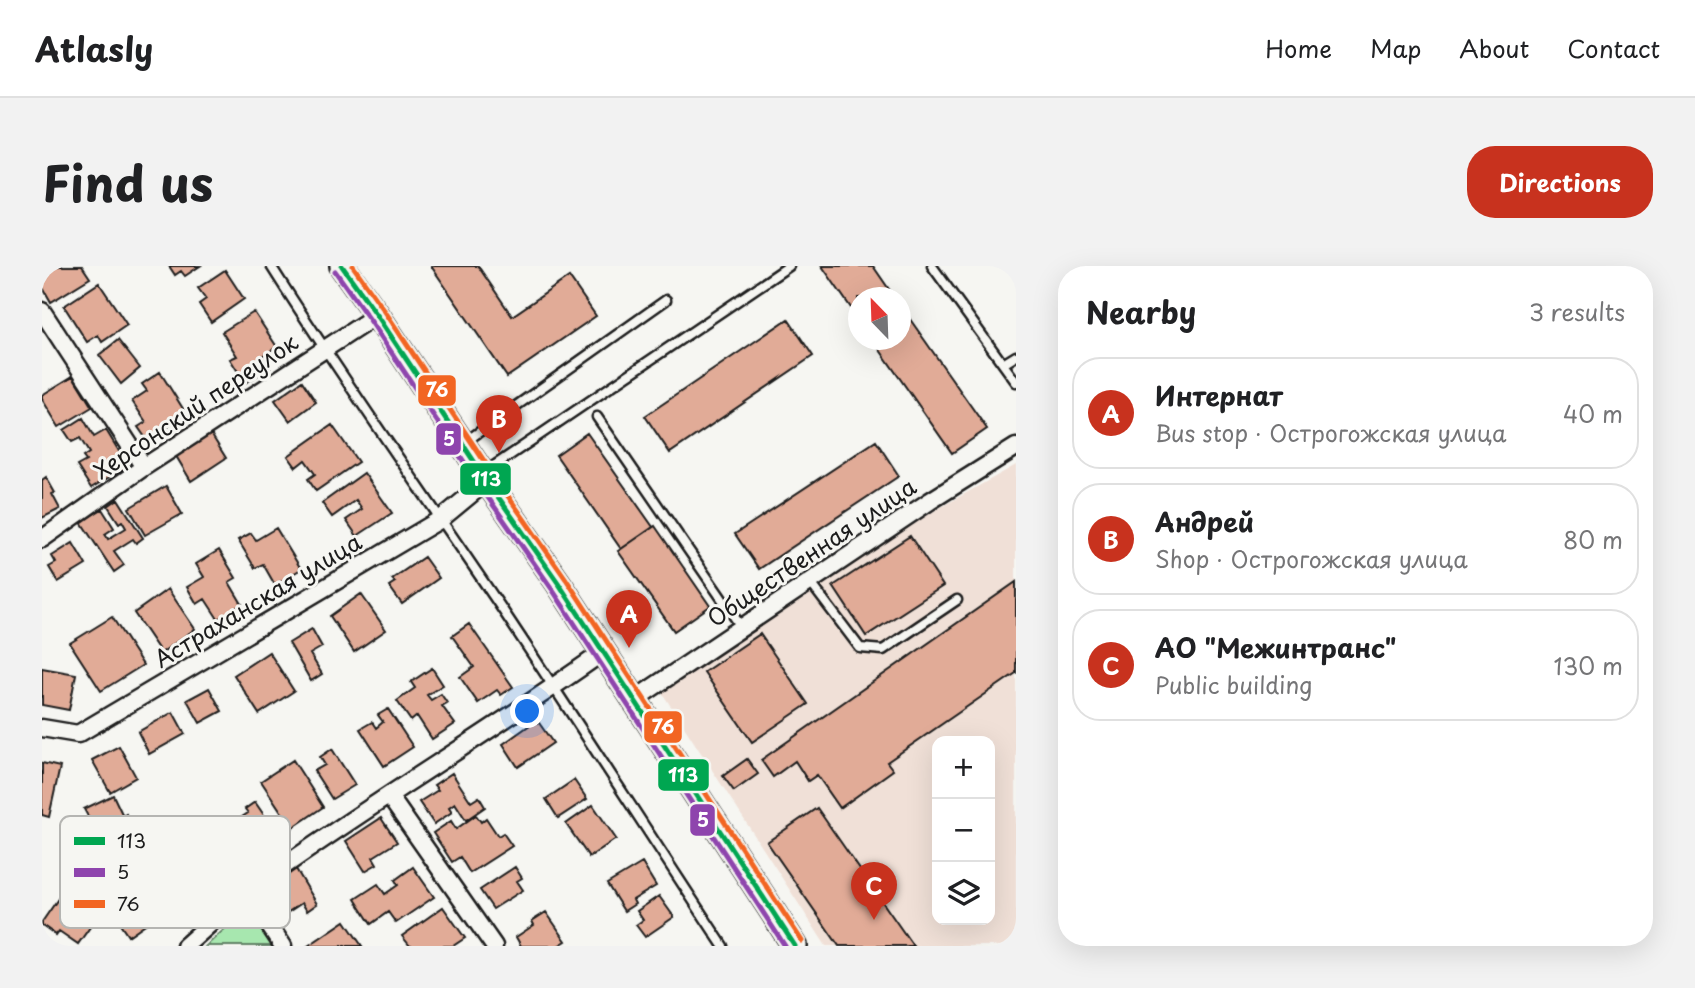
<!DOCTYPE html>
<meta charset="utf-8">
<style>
body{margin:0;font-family:"Playpen Sans",sans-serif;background:#f2f2f2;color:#202124}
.controls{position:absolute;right:21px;bottom:21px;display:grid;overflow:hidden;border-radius:14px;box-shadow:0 7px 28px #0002}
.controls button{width:63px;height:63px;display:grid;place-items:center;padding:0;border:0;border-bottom:2px solid #e0e0e0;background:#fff;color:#202124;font:35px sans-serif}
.compass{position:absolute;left:806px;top:21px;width:63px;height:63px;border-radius:50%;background:#fff;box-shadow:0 7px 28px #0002;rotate:337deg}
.you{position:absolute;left:486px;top:446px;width:24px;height:24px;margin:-18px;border:5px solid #fff;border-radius:50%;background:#1a73e8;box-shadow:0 0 0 10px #1a73e833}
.badge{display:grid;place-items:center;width:46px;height:46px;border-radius:50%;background:#c8321e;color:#fff;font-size:23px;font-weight:700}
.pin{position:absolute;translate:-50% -58px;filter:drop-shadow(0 2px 4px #0008)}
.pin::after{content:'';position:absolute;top:37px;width:24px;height:21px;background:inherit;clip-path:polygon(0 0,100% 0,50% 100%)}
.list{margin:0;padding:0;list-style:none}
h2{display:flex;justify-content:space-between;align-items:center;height:91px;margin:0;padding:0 28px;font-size:30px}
h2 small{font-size:23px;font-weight:400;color:#757577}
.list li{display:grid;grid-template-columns:46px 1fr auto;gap:21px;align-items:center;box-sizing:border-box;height:112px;margin:0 14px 14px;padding:0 14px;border:2px solid #e0e0e0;border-radius:28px}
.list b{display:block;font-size:26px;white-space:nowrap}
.list p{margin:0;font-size:23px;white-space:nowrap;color:#757577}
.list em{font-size:23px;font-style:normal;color:#757577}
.icon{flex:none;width:38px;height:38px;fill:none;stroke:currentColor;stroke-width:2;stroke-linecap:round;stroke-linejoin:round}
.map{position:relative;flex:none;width:974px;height:680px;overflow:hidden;border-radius:28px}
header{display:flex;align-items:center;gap:42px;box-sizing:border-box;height:98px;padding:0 35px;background:#fff;border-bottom:2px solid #e0e0e0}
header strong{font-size:33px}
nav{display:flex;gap:38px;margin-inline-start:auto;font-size:24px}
.intro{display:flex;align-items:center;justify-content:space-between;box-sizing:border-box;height:168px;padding:0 42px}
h1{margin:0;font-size:49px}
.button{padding:18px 32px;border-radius:28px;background:#c8321e;color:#fff;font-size:24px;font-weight:700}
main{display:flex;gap:42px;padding:0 42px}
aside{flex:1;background:#fff;border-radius:28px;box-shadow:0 7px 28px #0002}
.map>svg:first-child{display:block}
.built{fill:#f0e0d7;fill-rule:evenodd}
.green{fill:#a7e7af;stroke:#628266;stroke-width:2}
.building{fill:#e1ab97;stroke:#1c1c1c;stroke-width:2}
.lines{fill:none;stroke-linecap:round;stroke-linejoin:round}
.lane-casing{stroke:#1c1c1c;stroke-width:13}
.street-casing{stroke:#1c1c1c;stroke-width:21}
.secondary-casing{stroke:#1c1c1c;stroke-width:28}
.lane{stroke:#f6f6f2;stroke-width:8}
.street{stroke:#f6f6f2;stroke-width:16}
.secondary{stroke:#f6f6f2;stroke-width:23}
.bus-1-casing{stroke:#f6f6f2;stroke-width:10}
.bus-2-casing{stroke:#f6f6f2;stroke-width:10}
.bus-3-casing{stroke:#f6f6f2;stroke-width:10}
.bus-1{stroke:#00a651;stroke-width:5}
.bus-2{stroke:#8e44ad;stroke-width:5}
.bus-3{stroke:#f26522;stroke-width:5}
.labels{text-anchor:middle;stroke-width:6;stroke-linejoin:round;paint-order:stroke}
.street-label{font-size:23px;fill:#1c1c1c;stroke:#f6f6f2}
.key{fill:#f6f6f2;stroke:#b5b5b2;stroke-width:2}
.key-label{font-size:19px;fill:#1c1c1c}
.line-badge{stroke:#f6f6f2;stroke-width:2.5}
.badge-label{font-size:19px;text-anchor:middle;font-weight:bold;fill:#fff}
</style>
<header>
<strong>Atlasly</strong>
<nav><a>Home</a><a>Map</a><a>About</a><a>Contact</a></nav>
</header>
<div class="intro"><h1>Find us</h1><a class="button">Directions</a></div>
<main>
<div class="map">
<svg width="974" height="680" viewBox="0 0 974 680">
<rect width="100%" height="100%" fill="#f6f6f2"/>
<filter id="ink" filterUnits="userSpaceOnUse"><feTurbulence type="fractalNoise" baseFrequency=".0143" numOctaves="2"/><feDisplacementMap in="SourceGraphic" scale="14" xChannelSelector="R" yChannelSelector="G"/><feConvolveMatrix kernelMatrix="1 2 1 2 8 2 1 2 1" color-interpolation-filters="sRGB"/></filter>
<g filter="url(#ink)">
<path class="built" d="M974,199V680H784L615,419L860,263ZM895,475H948V654H895Z"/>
<path class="green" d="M209,639L235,680H164Z"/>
<path class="building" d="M0,0H40L48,12L9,36L0,20Z
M127,0H158L143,10L139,5L133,9Z
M389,0H436L470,50L527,11L554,50L465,111Z
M780,0H831L853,32H816V52Z
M183,4L202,33L169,56L157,38L164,33L156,22Z
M57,17L85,59L60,76L56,69L45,76L22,40Z
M858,39L945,163L910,187L831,74H858Z
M212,46L235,81L220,90L228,102L203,117L188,93L195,90L180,66Z
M746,53L771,90L628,187L603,150Z
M76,74L98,102L79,118L57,89Z
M118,106L145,149L105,174L96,161L104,156L90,135L105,125L100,118Z
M31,110L50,141L17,161L0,133V129Z
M260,115L274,136L248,155L233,134Z
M41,152L52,171L64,164L86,200L49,222L35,200L44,195L41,191L47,187L38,172L30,176L22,164Z
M290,159L316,196L274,225L266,213L273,208L263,194L254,201L246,190Z
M545,167L611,261L579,283L514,189Z
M169,168L184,192L149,215L134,190Z
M834,175L857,210L717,303L693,268Z
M322,207L350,247L315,270L304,254L320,243L314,234L290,251L280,237Z
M4,211L13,227L10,228L18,243L0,252V214Z
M124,220L140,248L103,269L87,242Z
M76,233L101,272L94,277L91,273L72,285L82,299L72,306L39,256L60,243L72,262L63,268L66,273L84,262L80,255L77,257L66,240Z
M613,260L668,340L632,365L576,285Z
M234,262L259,303L233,319L221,298L213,302L196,274L209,267L214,274Z
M868,270L901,320L824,370L791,320Z
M31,277L44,299L16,316L7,301L14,297L10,290Z
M177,284L194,312L187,316L200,338L176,353L163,333L155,338L145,321L162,311L154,298Z
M382,291L397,312L360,338L347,320L353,316L350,313Z
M974,316V407L845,496L851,504L798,542L775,509L766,515L753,495L731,511L719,494Z
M126,323L153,363L119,387L92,347Z
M319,328L344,364L312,386L288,350Z
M70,351L101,399L59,425L28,377Z
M427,358L471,421L459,429L455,424L436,437L418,411L432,401L410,370Z
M270,363L280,381L268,388L280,408L269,415L247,377Z
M718,368L766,438L710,476L662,406Z
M227,386L252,425L217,448L192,409Z
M0,402L34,408L27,444L0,439Z
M390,402L401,419L385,429L389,434L399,428L405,437L400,440L413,458L390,473L375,450L369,455L355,435L373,422L369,416Z
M167,422L180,445L158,457L145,434Z
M346,443L371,481L342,500L318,463L330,456L334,462L341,456L336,449Z
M131,446L143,468L107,488L96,466Z
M495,454L511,477L476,501L461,478Z
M77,480L94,511L68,526L50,494Z
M290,483L313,519L290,533L272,505L283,499L278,491Z
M705,493L716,508L692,525L681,510Z
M251,494L281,541L250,562L219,515Z
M0,497L18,501L7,551L0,549Z
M410,507L429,536L437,531L443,541L424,554L413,537L407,541L410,546L392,558L377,536L396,524L392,519Z
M532,514L545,533L516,552L504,533Z
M71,529L81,550L84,548L95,571L56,590L42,562L50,558L42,543Z
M213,536L224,552L218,556L229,574L207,589L188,559L206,547L203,543Z
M551,539L574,573L547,591L524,558Z
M775,542L871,680H797L725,576Z
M434,549L439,556L444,552L456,570L461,567L470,580L428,607L418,591L410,596L391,567L409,555L414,563Z
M339,552L355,576L331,591L335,598L323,605L304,575Z
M600,597L614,620L591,634L593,638L582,645L565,618Z
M371,601L392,631L354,657L346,646L329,658L313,633L336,618L343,628L356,619L353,614Z
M473,601L480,612L475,615L481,624L451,643L438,624Z
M254,603L275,638L265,645L260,637L240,650L223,622Z
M85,619L109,654L86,670L62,635Z
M20,627L33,636L31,639L53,654L36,678L17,665L14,669L0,659V656Z
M617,630L632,651L603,671L594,659L601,654L595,645Z
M401,641L423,672L411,680H368L360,670Z
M504,646L524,675L516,680H479L474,671L492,659L490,655Z
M303,655L320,680H266Z"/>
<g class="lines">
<defs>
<path id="lane" d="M229,0C303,117 383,229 460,343C535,455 607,568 681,680
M890,0L974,116
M961,98L974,90
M555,151L700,362
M423,176L624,34
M443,206L747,0
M768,316L818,382L841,384L915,334"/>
<path id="street" d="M0,45L102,201
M0,273L102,201L335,49
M592,434L888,235L974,181
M0,462L36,468L399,253L445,215
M347,530L452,680
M205,626L241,680
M143,680C164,662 185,641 207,625C322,541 445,469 561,386"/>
<path id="secondary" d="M300,0L335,49L445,215L517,318L753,680"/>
</defs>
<use href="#lane" class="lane-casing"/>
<use href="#street" class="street-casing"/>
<use href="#secondary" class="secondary-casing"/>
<use href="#lane" class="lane"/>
<use href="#street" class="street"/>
<use href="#secondary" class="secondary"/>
<defs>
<path id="bus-1" d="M300,0L335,49L445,215L517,318L753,680"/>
<path id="bus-2" d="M293,5L328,54L438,220L510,323L743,680"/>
<path id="bus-3" d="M311,0L342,44L452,210L524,313L760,675"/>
</defs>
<use href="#bus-1" class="bus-1-casing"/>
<use href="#bus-2" class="bus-2-casing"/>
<use href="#bus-3" class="bus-3-casing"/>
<use href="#bus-1" class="bus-1"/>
<use href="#bus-2" class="bus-2"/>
<use href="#bus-3" class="bus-3"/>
</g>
</g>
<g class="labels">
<g class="street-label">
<text transform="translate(154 141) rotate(-34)" y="8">Херсонский переулок</text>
<text transform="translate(770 287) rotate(-34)" y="8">Общественная улица</text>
<text transform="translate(216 335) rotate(-31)" y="8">Астраханская улица</text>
</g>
</g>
<rect x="18" y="550" width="230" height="112" rx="10" class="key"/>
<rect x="32" y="571" width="31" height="8" fill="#00a651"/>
<rect x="32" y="602" width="31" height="9" fill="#8e44ad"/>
<rect x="32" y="634" width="31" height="8" fill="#f26522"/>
<g class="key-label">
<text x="75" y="582">113</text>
<text x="75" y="613">5</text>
<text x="75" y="645">76</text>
</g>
<g class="line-badge">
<rect x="375" y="108" width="40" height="33" rx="7" fill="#f26522"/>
<rect x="393" y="156" width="27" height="34" rx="7" fill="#8e44ad"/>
<rect x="417" y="196" width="53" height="34" rx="7" fill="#00a651"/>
<rect x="601" y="444" width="40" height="34" rx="7" fill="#f26522"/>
<rect x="615" y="492" width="53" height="34" rx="7" fill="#00a651"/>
<rect x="647" y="537" width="27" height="34" rx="7" fill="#8e44ad"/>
</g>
<g class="badge-label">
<text x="395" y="131">76</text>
<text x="407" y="180">5</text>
<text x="444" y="220">113</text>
<text x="621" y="468">76</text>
<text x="641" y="516">113</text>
<text x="661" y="561">5</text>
</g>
</svg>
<div class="controls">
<button>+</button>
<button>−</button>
<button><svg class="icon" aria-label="layers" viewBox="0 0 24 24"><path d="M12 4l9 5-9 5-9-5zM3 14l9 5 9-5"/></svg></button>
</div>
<svg class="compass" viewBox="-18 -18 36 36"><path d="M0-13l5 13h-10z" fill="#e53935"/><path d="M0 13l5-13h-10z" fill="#757577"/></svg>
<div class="you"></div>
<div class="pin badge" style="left:587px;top:382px">A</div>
<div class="pin badge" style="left:457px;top:187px">B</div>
<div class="pin badge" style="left:832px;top:654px">C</div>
</div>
<aside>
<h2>Nearby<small>3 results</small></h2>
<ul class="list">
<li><span class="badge">A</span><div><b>Интернат</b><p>Bus stop · Острогожская улица</p></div><em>40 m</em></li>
<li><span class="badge">B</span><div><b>Андрей</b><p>Shop · Острогожская улица</p></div><em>80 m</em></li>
<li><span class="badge">C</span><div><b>АО &quot;Межинтранс&quot;</b><p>Public building</p></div><em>130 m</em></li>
</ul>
</aside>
</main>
